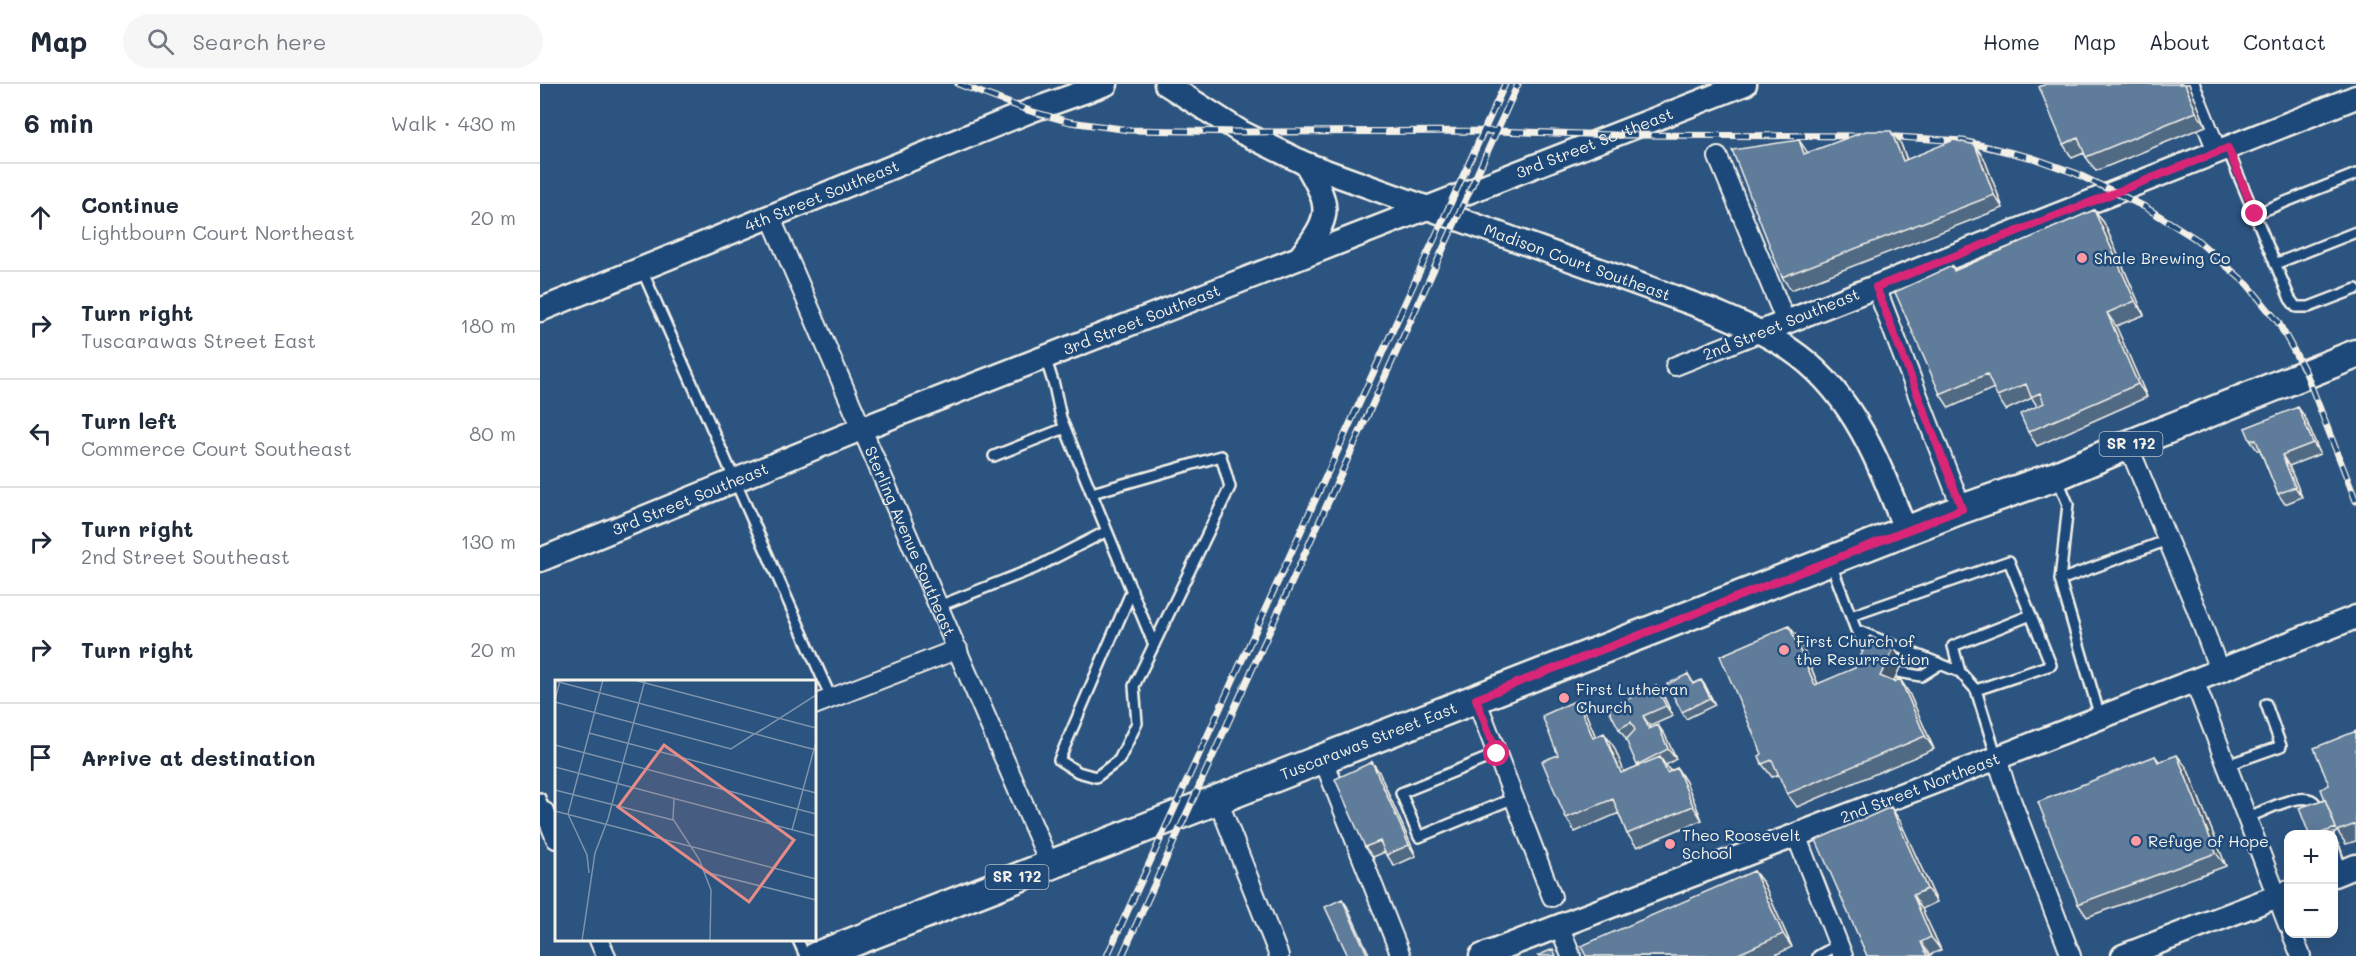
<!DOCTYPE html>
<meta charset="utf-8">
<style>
body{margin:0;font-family:Mali,sans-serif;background:#f6f6f7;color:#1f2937}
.controls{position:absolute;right:18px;bottom:18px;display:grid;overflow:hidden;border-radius:12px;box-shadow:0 6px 24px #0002}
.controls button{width:54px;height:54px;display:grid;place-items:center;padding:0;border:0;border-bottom:2px solid #e0e1e3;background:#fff;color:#1f2937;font:30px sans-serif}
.stop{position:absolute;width:18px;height:18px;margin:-14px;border:4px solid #db2777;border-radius:50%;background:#fff}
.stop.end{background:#db2777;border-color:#fff;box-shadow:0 2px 6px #0008}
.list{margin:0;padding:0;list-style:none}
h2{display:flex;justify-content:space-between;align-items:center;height:78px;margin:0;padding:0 24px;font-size:26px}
h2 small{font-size:20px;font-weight:400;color:#747a83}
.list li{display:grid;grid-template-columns:39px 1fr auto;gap:18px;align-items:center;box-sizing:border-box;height:108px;padding:0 24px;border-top:2px solid #e0e1e3}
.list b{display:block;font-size:22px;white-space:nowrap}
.list p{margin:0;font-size:20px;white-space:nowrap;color:#747a83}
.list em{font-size:20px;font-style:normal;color:#747a83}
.icon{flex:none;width:33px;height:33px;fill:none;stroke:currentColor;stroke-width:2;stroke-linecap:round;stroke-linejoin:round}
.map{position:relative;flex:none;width:1816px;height:872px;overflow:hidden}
header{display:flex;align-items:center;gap:36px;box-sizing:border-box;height:84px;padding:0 30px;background:#fff;border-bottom:2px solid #e0e1e3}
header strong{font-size:28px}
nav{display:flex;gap:33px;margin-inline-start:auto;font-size:21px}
.search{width:420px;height:54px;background:#f6f6f7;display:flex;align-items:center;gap:15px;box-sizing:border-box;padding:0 21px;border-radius:33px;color:#747a83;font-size:22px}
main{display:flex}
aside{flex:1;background:#fff}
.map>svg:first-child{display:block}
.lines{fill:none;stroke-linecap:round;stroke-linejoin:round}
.service-casing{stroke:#f4f1e8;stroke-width:14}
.minor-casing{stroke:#f4f1e8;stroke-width:22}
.tertiary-casing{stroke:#f4f1e8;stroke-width:27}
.primary-casing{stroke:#f4f1e8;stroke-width:33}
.service{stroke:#1f4a7a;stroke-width:9}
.minor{stroke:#1f4a7a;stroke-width:18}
.tertiary{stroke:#1f4a7a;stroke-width:22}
.primary{stroke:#1f4a7a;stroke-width:28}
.rail-casing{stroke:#f4f1e8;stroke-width:7}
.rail{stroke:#1f4a7a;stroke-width:4.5;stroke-dasharray:14;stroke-linecap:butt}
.wall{fill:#516a84;stroke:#f4f1e8;stroke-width:1.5}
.shaded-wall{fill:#42566c;stroke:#f4f1e8;stroke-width:1.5}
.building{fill:#5e7b9a;stroke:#f4f1e8;stroke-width:1.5}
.route{stroke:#db2777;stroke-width:8}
.poi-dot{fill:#ff9aa2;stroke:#1f4a7a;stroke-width:2}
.labels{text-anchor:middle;stroke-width:5;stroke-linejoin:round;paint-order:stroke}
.shield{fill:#1f4a7a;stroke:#b4bfc7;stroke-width:1.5}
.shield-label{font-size:15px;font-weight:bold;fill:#f4f1e8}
.street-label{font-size:16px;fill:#f4f1e8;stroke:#1f4a7a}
.poi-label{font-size:16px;fill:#f4f1e8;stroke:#1f4a7a;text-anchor:start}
.inset-road{fill:none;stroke:#7c93aa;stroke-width:1.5}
.view{fill:#e58c88;fill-opacity:0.15;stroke:#e58c88;stroke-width:3}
.inset-edge{fill:none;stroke:#f4f1e8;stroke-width:3}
</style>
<header>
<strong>Map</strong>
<div class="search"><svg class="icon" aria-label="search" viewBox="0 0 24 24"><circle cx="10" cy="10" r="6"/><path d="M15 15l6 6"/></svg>Search here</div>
<nav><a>Home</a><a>Map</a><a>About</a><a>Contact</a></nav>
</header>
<main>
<aside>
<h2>6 min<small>Walk · 430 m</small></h2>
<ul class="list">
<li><svg class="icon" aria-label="ahead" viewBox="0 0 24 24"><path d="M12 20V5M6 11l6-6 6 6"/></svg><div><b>Continue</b><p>Lightbourn Court Northeast</p></div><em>20 m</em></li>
<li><svg class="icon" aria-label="right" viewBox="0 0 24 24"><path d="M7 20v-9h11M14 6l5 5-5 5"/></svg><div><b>Turn right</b><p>Tuscarawas Street East</p></div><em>180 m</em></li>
<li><svg class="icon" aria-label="left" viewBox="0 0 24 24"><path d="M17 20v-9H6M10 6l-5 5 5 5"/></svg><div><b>Turn left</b><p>Commerce Court Southeast</p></div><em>80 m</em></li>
<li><svg class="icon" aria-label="right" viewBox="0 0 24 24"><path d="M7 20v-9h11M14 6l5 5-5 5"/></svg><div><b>Turn right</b><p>2nd Street Southeast</p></div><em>130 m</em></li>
<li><svg class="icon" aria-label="right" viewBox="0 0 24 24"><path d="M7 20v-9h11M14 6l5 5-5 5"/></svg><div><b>Turn right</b></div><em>20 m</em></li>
<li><svg class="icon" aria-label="arrive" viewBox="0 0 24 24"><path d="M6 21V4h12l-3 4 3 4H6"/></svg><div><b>Arrive at destination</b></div></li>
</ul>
</aside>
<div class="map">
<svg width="1816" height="872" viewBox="0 0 1816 872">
<rect width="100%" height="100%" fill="#2c5481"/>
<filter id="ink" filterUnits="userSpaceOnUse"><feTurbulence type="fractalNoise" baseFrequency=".0167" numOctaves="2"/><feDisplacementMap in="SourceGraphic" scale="12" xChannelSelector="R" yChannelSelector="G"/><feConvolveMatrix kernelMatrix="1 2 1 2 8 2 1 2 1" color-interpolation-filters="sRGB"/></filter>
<g filter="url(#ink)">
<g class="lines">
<defs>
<path id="service" d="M1687,64L1750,215L1756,223H1769L1816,205
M1715,130L1816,90
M1735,180L1816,148
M102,186L291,614
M454,372L525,344
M1518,396L1528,420L1520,496
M552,409L681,372L690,403L594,602L597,639L579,676L556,693L538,688L519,676L592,506
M567,447L614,561
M1291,480L1316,546L1332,571
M399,522L495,484L567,447L521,334L514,301L505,273
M1311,532L1469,477L1511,581L1436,606L1457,674
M1316,546L1420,588
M1358,588L1381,592L1400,580
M1436,606L1420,588L1413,562L1491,531
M1560,633L1520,496L1617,460
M957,670L861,709L879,753L974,714
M1687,681L1741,662L1726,620
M0,714L5,728
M1707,734C1722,728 1765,704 1776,720C1782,728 1785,741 1788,750
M1794,764L1802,787
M258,856L265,872
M1278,872L1298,861"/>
<g id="minor">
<path d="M1650,0L1677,67"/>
<path d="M1178,73L1246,238"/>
<path id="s1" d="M230,132L510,781"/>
<path d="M1336,203L1422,425"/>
<path d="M1135,282L1221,248"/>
<path d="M1588,361L1656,524L1679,586"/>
<path d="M1654,596L1748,841"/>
<path d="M936,615L1012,813"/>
<path d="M274,621L418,565"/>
<path d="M1457,674L1465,700L1531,872"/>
<path d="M783,675L861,872"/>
<path d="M678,716L739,872"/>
<path d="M5,728L16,755"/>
<path d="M1256,751L1303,872"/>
<path d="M1019,841L1031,872"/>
<path d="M1752,850L1761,872"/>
<path d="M59,856L66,872"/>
</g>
<g id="tertiary">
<path id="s2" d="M626,0L701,48L766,80L1173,227C1203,240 1233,252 1259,272C1316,315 1341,384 1366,448"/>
<path d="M760,173C791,132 792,125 766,80"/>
<path id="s3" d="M0,226L490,27L566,0"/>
<path d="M1221,248L1816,13"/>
<path id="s4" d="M0,476L321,345L1205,0"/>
<path d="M1794,791L1816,782"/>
<path id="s5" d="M941,872L1457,674L1816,533"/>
<path d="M1583,872L1748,808"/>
</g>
<g id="primary">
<path id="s6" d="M277,872L1422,425L1516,392L1588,361L1816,270"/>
</g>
</defs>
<use href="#service" class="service-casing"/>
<use href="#minor" class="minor-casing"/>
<use href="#tertiary" class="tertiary-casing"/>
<use href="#primary" class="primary-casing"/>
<use href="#service" class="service"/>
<use href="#minor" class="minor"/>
<use href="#tertiary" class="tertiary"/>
<use href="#primary" class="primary"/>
<defs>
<path id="rail" d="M418,0L490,27L530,38L589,46L701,48L957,47L1074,51L1341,52L1423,57L1493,74L1535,89L1605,123L1656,155L1708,201L1738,238L1766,289L1816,417
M567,872L965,0
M582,872L978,0"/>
</defs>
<use href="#rail" class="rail-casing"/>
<use href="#rail" class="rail"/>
</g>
<path class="wall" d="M1649,0L1666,42L1556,87L1546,73L1544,69L1532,74L1523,60Z
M1361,60L1367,76L1444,74L1463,124L1251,206L1242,193L1268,69Z
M1554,126L1564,139L1604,231L1576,242L1607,313L1497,362L1488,348L1497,322L1492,314L1466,326L1457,312L1454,304L1409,324L1400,310L1412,182L1416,187Z
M1765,333L1780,370L1749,382L1762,413L1745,420L1738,410L1720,366H1717L1710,356Z
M1259,555L1278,600L1363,577L1353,598L1360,595L1369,609L1394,665L1257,723L1247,710L1239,690L1232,693L1222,680Z
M1148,590L1154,600L1161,596L1166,603L1175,621L1146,635L1142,628Z
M1116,602L1124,613L1133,632L1110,642L1111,644L1125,651L1136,675L1126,681L1130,687L1137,684L1146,698L1162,736L1097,763L1087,750L1079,729L1035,748L1026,734L1018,671L1046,630L1056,653L1074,663L1084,688L1098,682L1086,655L1079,645Z
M1816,647V757L1806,760L1798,748L1790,750H1769L1785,715L1789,701Z
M1615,672L1619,677L1647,684L1686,782L1547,833L1538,820Z
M832,678L839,688L876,772L854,782L845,768L833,773L825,763Z
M1360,737L1397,818L1382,825L1401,866L1390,871L1327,872Z
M1214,787L1224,800L1252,863L1233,872H1046Z"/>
<path class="shaded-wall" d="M1645,0H1649L1666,42L1656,28Z
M1351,47L1361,60L1372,91L1363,77Z
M1259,56L1268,69L1264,70Z
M1435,61L1444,74L1463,124L1454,111Z
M1554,126L1564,139L1604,231L1595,217Z
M1567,229L1576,242L1607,313L1598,300Z
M1758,323L1765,333L1780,370L1773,359Z
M1742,371L1749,382L1762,413L1755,403Z
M1249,542L1259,555L1284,615L1275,601Z
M1354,564L1363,577L1350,605L1340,592Z
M1360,595L1369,609L1394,665L1385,652Z
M1161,596L1166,603L1175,621L1170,614Z
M1116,602L1124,613L1133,632L1126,622Z
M1037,616L1046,630L1062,668L1053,654Z
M1103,632L1110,642L1116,656L1109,645Z
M1118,641L1125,651L1136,675L1128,665Z
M1064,649L1074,663L1090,702L1081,689Z
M1637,671L1647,684L1686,782L1676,769Z
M1120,673L1129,686L1136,702L1127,689Z
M832,678L839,688L876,772L869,761Z
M1137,684L1146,698L1162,736L1153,722Z
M1351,723L1360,737L1397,818L1387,805Z
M1214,787L1224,800L1252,863L1243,850Z
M1373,811L1382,825L1401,866L1391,853Z
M802,815L807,822L830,872H828Z
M1381,858L1390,872H1387Z"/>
<path class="building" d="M1506,0H1645L1656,28L1546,73L1538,54L1523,60L1499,3Z
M1326,47H1351L1363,77L1414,56L1435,61L1454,111L1242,193L1192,66L1259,56L1264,70Z
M1554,126L1595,217L1567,229L1598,300L1488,348L1480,330L1504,319L1500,309L1491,313L1486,300L1457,312L1447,290L1400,310L1355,208L1412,182L1414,187Z
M1758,323L1773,359L1742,371L1755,403L1738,410L1716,356H1710L1705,344Z
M1249,542L1275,601L1315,584L1330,552L1354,564L1340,592L1354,598L1360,595L1385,652L1247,710L1232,676L1222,680L1219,672L1222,670L1180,572Z
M1148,590L1153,600L1161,596L1170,614L1142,628L1127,600Z
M1116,602L1126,622L1103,632L1109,645L1118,641L1128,665L1097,681L1086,656L1095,646L1091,638L1079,645L1068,624Z
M1037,616L1053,654L1064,649L1081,689L1120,673L1127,689L1137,684L1153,722L1087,750L1073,715L1026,734L1002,677L1018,671L1002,632Z
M1816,647V740L1797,747L1781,705L1789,701L1774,664Z
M1637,671L1676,769L1538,820L1498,718L1615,672L1618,678Z
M832,678L869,761L846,771L840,757L825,763L795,695Z
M1785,715L1796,744L1778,750H1769L1759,724Z
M1351,723L1387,805L1373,811L1391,853L1381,858L1387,872H1327L1276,756Z
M1214,787L1243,850L1194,872H1046L1041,862Z
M802,815L828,872H808L785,823Z
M1013,865L1016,872H997Z"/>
</g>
<g class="lines" filter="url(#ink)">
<path class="route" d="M957,670L936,615L1422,425L1336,203L1688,64L1715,130"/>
</g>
<g class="poi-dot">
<circle cx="1542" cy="174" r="6"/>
<circle cx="1244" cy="566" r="6"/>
<circle cx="1024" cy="614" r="6"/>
<circle cx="1596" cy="757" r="6"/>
<circle cx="1130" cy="760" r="6"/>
</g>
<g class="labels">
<g class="shield">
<rect x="1559.5" y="348" width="63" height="24" rx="4.5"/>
<rect x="445.5" y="781" width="63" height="24" rx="4.5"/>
</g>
<g class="shield-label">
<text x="1591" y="365">SR 172</text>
<text x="477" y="798">SR 172</text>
</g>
<g class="street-label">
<text dy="6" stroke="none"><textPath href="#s4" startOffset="1134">3rd Street Southeast</textPath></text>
<text dy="6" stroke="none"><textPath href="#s3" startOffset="304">4th Street Southeast</textPath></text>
<text dy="6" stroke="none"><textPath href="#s2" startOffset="450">Madison Court Southeast</textPath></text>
<text dy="6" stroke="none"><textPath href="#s4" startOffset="648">3rd Street Southeast</textPath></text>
<text transform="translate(1241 240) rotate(-22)" y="6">2nd Street Southeast</text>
<text dy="6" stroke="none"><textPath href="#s4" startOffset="162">3rd Street Southeast</textPath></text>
<text dy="6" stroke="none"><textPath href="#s1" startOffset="354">Sterling Avenue Southeast</textPath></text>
<text dy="6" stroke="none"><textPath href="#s6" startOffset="592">Tuscarawas Street East</textPath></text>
<text dy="6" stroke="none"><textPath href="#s5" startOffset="470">2nd Street Northeast</textPath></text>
</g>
<g class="poi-label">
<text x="1554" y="180">Shale Brewing Co</text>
<text x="1256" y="563">First Church of<tspan x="1256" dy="18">the Resurrection</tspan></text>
<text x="1036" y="611">First Lutheran<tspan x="1036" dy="18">Church</tspan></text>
<text x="1142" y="757">Theo Roosevelt<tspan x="1142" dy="18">School</tspan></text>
<text x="1608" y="763">Refuge of Hope</text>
</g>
</g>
<g transform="translate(15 596)">
<rect width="261" height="261" fill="#2c5481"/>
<path class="inset-road" d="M79,0L261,48M0,1L261,70M0,20L5,1M0,22L176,69L199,54M34,53L261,113M200,54L261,15M0,65L261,134M0,87L261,156M0,110L118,140M119,119L118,139L144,179L156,210L155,261M0,131L261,199M237,150L261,62M150,192L261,220M34,193L32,175L13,134L48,0M27,261L40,173L53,139L90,0"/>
<path class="view" d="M109,65L239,160L194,222L63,127Z"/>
<rect width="261" height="261" class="inset-edge"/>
</g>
</svg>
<div class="controls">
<button>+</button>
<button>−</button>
</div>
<div class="stop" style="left:957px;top:670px"></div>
<div class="stop end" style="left:1715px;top:130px"></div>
</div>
</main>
